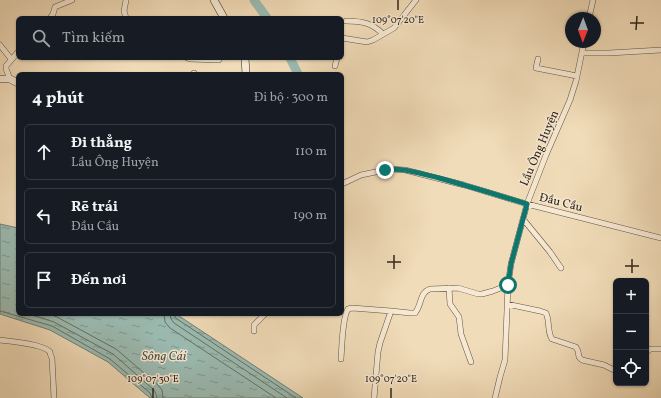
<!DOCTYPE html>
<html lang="vi">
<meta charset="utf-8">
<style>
body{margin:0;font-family:Vollkorn,serif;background:#242831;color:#f1f3f6}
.controls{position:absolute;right:12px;bottom:12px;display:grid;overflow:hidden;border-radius:6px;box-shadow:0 1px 3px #0004}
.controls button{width:36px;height:36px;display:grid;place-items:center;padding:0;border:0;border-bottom:1px solid #363941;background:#171b24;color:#f1f3f6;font:20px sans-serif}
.compass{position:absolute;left:565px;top:12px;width:36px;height:36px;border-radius:50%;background:#171b24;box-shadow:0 1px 3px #0004;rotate:181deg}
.stop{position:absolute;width:12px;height:12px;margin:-9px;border:3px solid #0f766e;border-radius:50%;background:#fff}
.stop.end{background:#0f766e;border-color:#fff;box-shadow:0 1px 4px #0008}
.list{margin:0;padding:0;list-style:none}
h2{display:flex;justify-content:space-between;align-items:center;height:52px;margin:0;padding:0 16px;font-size:17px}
h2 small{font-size:13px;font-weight:400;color:#9ea1a6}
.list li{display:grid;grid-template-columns:26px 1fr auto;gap:12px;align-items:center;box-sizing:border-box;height:56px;margin:0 8px 8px;padding:0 8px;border:1px solid #363941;border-radius:6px}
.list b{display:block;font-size:15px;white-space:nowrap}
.list p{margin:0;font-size:13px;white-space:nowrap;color:#9ea1a6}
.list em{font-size:13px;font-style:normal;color:#9ea1a6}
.icon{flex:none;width:22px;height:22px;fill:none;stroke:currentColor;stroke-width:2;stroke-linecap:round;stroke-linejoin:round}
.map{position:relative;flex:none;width:661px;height:398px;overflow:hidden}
.search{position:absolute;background:#171b24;box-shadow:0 1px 3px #0004;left:16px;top:16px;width:328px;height:44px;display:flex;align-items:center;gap:10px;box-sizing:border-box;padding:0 14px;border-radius:6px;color:#9ea1a6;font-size:15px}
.panel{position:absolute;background:#171b24;box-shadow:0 1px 3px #0004;left:16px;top:72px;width:328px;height:244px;border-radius:6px}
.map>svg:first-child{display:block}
.water{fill:url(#water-ripples);stroke:#707f75}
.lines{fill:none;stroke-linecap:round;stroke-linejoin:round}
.shore{stroke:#667066;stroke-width:1}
.river{stroke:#9bbbb2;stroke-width:9}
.street-casing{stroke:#605341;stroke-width:6}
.secondary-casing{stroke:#302519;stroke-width:8}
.street{stroke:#f6e8d2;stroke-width:5}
.secondary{stroke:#f6e8d2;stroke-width:7}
.route{stroke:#0f766e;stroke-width:5}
.ticks{fill:none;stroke:#302519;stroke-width:1.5}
.labels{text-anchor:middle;stroke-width:3;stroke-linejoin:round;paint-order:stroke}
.street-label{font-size:12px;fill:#302519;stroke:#f6e8d2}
.water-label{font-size:13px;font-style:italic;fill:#505247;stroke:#f6e8d2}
.ticks-label{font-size:10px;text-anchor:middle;fill:#302519;stroke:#f6e8d2;stroke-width:3;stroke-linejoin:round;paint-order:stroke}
</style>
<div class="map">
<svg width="661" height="398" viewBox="0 0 661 398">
<defs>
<pattern id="water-ripples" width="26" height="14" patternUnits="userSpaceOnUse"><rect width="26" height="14" fill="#9bbbb2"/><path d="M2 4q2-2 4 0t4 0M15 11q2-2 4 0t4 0" fill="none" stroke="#7f9890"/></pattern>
</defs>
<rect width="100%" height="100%" fill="#f1dcb9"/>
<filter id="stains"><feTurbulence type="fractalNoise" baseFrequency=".005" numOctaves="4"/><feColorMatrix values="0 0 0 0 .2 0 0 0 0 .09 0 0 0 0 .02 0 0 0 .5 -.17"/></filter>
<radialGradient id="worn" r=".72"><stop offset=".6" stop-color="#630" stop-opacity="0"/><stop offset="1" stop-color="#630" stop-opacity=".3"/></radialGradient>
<path class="water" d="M0,224L18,228V314H176L303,398H150L108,362L50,330L0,314Z"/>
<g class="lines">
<path class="shore" d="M0,311L52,326L110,359L150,393L152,398
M29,314L54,322L113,354L154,390L156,394L157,398
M49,314L57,317L116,349L158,385L162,390L163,398
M164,314L165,322L170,328L276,398
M170,314L171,319L174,323L287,398
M175,314V317L177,319L296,398"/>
<path class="river" d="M254,0L267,18
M290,58L298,74"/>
<defs>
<path id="street" d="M50,18L53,14L55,7L72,0
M126,18L124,11L126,0
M589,18L593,0
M346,21C362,21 372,23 383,34
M342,38L367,42L373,40L394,28L416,0
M0,45L11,59
M582,53H609L661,50
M187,58L190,59L219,60L220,58
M538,59L536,68L577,76
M335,66L337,58
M194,73V74
M10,79L6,69V66L18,52
M342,184L361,175L390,169L405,170L464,185L527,204L661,238
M523,219L550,252L561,268
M449,288L450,304L459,317L461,334L471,362
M507,304L540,311L546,313C550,321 547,332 552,339L576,347L578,351L579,357L582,360L604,365L616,371
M254,331V325L265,314
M0,340C10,341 44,344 50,352C50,353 51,357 52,358L54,398
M646,353L650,349H661
M341,359C342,348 342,318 348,309L352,308L391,311
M374,398L378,352L380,343L391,311L410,313H415C422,305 419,293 430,289L458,288L478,294H482L493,291L508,285
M495,398L500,377L505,360L508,285L511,264L527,204L546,155L570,100L576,81L584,42"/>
<path id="secondary" d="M214,0L224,18
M245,58L246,74
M0,79H10L18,83"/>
</defs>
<use href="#street" class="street-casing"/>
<use href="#secondary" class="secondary-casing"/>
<use href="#street" class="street"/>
<use href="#secondary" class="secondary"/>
</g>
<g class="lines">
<path class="route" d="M385,170C403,167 421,174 439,178C468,186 498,195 527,204L511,264L508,285"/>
</g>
<path class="ticks" d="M398,10V0M630,23H644M636,30L637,16M387,262H401M625,266H639M394,269V255M632,273V259M153,398V388M391,398V388"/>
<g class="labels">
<g class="street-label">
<text transform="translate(539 148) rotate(-67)" y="4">Lầu Ông Huyện</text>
<text transform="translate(561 202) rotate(14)" y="4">Đầu Cầu</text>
</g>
<g class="water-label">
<text x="164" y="360">Sông Cái</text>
</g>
</g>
<g class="ticks-label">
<text x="398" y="23">109°07'20"E</text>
<text x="153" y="382">109°07'30"E</text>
<text x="391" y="382">109°07'20"E</text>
</g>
<rect width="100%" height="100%" filter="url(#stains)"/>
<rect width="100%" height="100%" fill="url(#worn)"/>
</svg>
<div class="controls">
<button>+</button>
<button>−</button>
<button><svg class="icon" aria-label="locate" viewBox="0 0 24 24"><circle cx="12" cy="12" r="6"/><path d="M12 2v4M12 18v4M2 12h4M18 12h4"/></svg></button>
</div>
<svg class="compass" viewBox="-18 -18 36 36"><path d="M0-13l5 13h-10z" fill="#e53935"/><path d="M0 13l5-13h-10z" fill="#9ea1a6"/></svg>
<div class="stop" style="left:508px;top:285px"></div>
<div class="stop end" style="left:385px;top:170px"></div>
<div class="search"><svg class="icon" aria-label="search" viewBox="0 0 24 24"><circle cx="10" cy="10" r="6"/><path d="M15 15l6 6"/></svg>Tìm kiếm</div>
<section class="panel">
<h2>4 phút<small>Đi bộ · 300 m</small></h2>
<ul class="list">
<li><svg class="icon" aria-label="ahead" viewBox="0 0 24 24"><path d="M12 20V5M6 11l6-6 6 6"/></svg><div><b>Đi thẳng</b><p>Lầu Ông Huyện</p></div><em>110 m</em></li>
<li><svg class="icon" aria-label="left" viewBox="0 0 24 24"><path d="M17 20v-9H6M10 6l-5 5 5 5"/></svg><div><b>Rẽ trái</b><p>Đầu Cầu</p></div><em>190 m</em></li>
<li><svg class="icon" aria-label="arrive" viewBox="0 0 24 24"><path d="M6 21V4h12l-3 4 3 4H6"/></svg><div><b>Đến nơi</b></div></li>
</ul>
</section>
</div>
